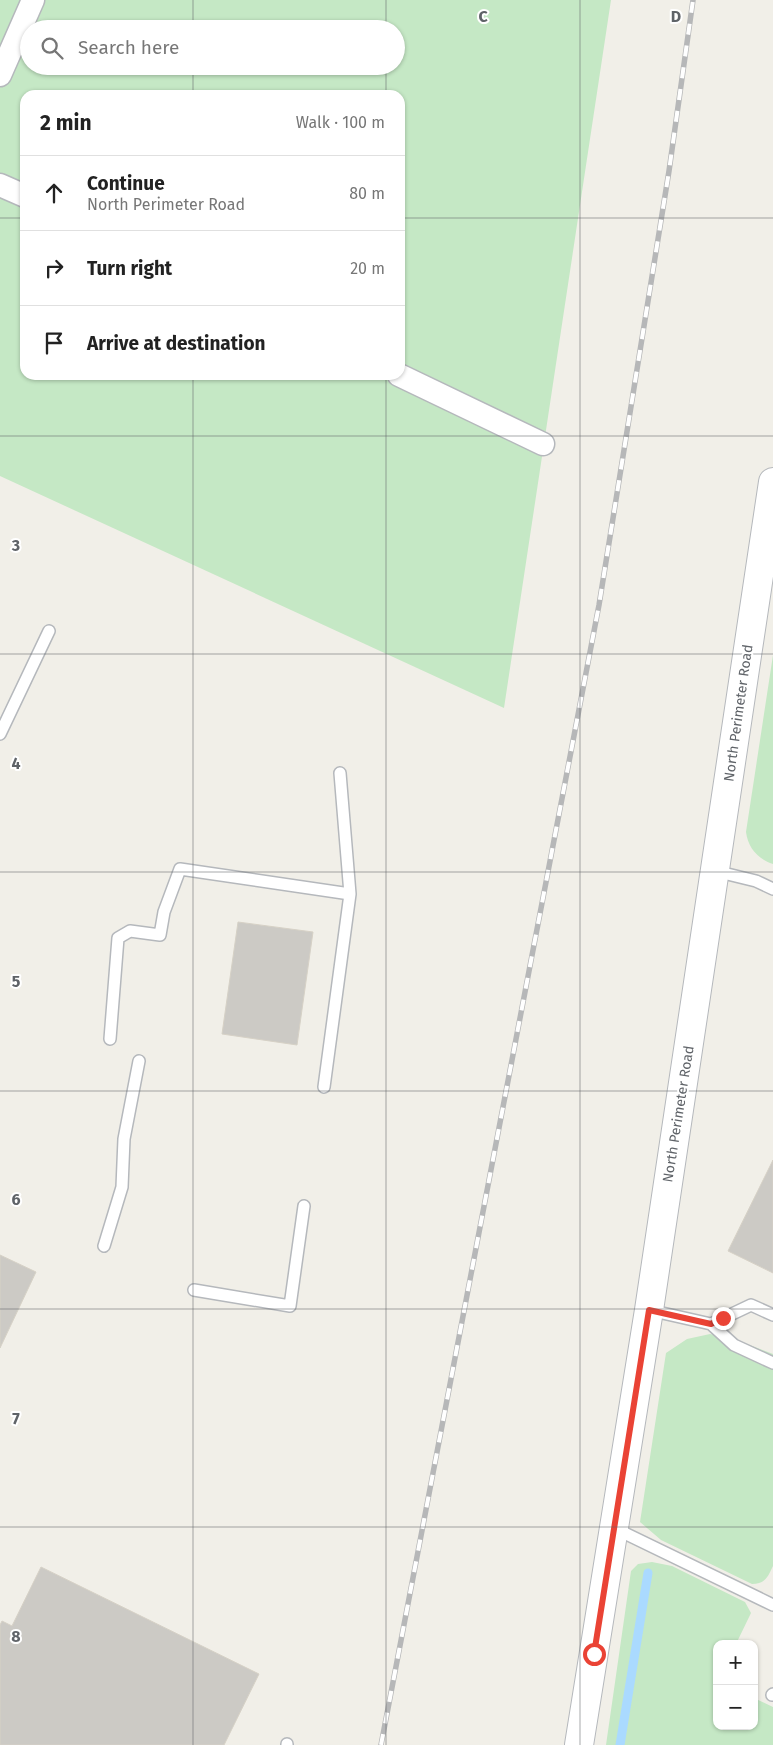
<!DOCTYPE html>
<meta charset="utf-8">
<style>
body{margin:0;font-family:"Fira Sans",sans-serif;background:#f2f2f2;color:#222}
.controls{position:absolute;right:15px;bottom:15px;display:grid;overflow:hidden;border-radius:10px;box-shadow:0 1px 4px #0004}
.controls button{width:45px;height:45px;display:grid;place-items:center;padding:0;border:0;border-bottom:1px solid #e0e0e0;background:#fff;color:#222;font:25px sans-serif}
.stop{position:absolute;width:15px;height:15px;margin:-11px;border:4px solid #ea4335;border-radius:50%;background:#fff}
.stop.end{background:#ea4335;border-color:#fff;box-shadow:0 1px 5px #0008}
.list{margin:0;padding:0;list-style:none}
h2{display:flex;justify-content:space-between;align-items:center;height:65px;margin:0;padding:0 20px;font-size:21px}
h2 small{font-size:16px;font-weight:400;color:#767676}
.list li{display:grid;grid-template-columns:32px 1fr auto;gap:15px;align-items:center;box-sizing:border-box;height:75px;padding:0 20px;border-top:1px solid #e0e0e0}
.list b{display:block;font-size:19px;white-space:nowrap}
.list p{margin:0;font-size:16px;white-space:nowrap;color:#767676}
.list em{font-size:16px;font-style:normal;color:#767676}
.icon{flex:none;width:28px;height:28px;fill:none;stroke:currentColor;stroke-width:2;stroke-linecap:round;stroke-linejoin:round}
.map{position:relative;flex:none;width:773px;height:1745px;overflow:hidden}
.search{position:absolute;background:#fff;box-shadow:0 1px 4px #0004;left:20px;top:20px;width:385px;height:55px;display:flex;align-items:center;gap:12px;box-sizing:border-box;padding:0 18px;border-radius:28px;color:#767676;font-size:19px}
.panel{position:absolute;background:#fff;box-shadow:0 1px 4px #0004;left:20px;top:90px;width:385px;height:290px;border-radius:15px}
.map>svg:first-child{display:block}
.green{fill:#c5e8c5;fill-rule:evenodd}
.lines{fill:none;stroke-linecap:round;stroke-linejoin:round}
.stream{stroke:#aadaff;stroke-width:9}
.building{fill:#cccac5;stroke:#d6d1c6}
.service-casing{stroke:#b5b8bc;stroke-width:14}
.minor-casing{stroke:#b5b8bc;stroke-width:25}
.tertiary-casing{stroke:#b5b8bc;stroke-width:30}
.service{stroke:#fff;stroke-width:11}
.minor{stroke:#fff;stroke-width:22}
.tertiary{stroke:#fff;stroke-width:28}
.rail-casing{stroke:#b6b7b8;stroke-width:5.5}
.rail{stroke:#fff;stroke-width:4;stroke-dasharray:11;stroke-linecap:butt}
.route{stroke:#ea4335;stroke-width:6}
.grid{fill:none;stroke:#5f6368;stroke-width:1;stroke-opacity:0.55}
.labels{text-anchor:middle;stroke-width:4;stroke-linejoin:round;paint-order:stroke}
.street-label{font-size:14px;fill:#5f6368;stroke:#fff}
.grid-label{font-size:16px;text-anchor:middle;font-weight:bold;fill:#5f6368;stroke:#fff;stroke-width:4;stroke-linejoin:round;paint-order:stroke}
</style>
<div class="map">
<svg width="773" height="1745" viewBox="0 0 773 1745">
<rect width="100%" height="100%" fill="#f1efe8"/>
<path class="green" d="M0,0H611L504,708L0,476ZM29,29H396V66H29ZM25,95H400V375H25Z
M773,655V864C758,859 748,848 746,832Z
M710,1334L731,1338L773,1354V1566C768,1576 766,1584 752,1584L661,1540L640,1522L666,1353L687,1339Z
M652,1562L672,1566L745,1602L751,1613L736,1644H717V1726H754V1698L773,1707V1745H606L631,1571L638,1564Z"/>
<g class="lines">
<path class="stream" d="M620,1745L648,1573"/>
</g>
<path class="building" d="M238,922L313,932L297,1045L222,1034Z
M773,1160V1273L728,1251Z
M0,1255L36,1272L0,1348Z
M41,1567L259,1674L224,1745H0V1625L2,1621L12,1626Z"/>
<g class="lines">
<defs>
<path id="service" d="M0,734L49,631
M715,871L756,881L773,889
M110,1039L118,938L130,931L160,935L164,912L180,869L350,894L340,773
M324,1087L350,894
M104,1246L122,1187L124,1139L139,1061
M194,1290L290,1306L304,1206
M649,1310L711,1324L734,1345L773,1363
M711,1324L751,1305L773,1315
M614,1528L773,1605
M772,1695L773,1694
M287,1745V1744"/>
<path id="minor" d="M0,75L33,0
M0,185L25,196
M399,375L543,444"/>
<path id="tertiary" d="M579,1745L649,1310L773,482"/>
</defs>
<use href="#service" class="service-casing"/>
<use href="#minor" class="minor-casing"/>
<use href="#tertiary" class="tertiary-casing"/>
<use href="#service" class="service"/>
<use href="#minor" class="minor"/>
<use href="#tertiary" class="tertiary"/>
<defs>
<path id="rail" d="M381,1745L599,605L669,171L693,0"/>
</defs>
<use href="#rail" class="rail-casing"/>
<use href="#rail" class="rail"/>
</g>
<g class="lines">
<path class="route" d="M594,1654L649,1310L711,1324L723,1318"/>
</g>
<path class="grid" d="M193,0V29M386,0V29M580,0V1745M193,66V95M386,66V95M0,218H25M400,218H773M193,375V1745M386,375V1745M0,436H773M0,654H773M0,872H773M0,1091H773M0,1309H773M0,1527H773"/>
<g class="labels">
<g class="street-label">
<text transform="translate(738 713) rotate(-82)" y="5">North Perimeter Road</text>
<text transform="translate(678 1114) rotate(-81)" y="5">North Perimeter Road</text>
</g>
</g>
<g class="grid-label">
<text x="483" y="22">C</text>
<text x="676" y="22">D</text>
<text x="16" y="551">3</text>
<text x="16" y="769">4</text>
<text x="16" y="987">5</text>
<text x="16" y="1205">6</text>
<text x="16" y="1424">7</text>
<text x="16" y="1642">8</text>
</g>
</svg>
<div class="controls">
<button>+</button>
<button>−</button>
</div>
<div class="stop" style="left:594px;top:1654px"></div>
<div class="stop end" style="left:723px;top:1318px"></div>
<div class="search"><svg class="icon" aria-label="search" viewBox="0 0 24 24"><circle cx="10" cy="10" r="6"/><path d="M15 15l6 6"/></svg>Search here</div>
<section class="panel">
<h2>2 min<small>Walk · 100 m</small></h2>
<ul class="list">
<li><svg class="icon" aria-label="ahead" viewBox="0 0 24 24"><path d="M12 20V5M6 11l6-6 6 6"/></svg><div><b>Continue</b><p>North Perimeter Road</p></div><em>80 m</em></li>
<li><svg class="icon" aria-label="right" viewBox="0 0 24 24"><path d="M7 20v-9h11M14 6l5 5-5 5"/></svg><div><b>Turn right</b></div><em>20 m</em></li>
<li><svg class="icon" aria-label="arrive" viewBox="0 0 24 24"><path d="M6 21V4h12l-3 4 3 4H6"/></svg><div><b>Arrive at destination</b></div></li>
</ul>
</section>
</div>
